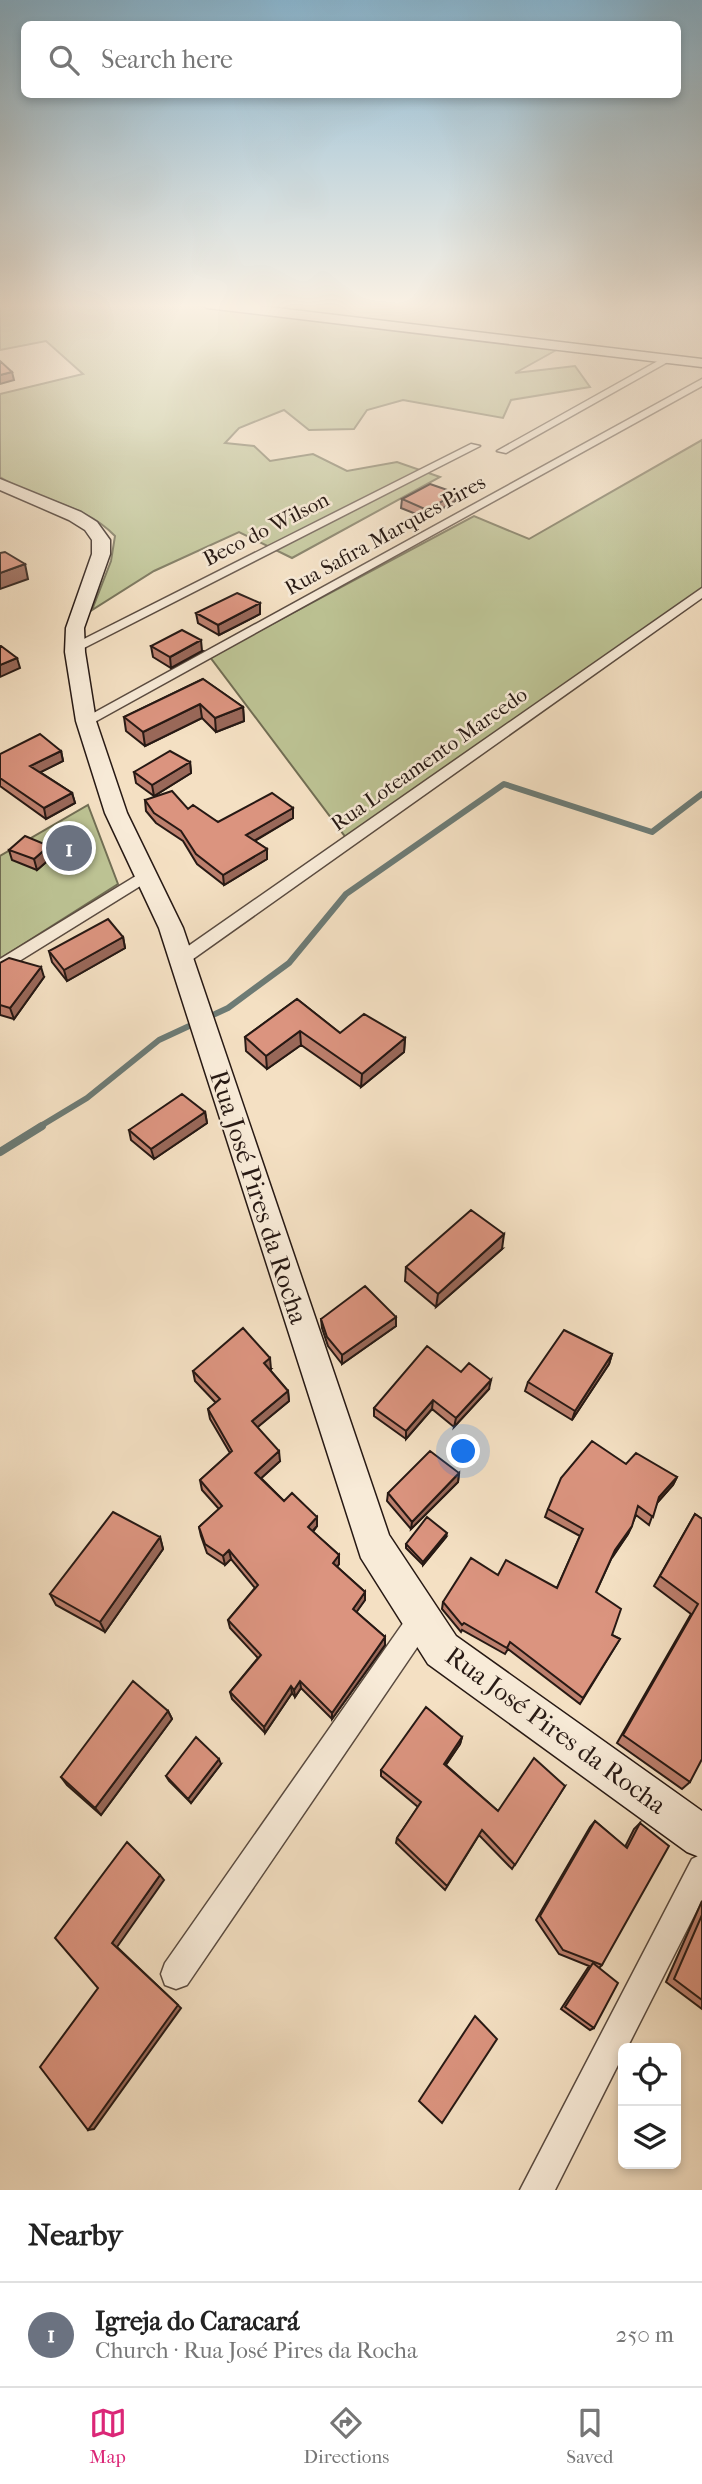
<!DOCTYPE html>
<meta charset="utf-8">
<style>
body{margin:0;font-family:"IM FELL French Canon",serif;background:#f2f2f2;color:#222}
.controls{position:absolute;right:21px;bottom:21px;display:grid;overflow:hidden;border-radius:10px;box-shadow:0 4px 10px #0003}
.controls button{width:63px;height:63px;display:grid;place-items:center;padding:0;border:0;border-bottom:2px solid #e0e0e0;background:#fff;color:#222;font:35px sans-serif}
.you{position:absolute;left:464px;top:1452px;width:24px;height:24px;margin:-18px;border:5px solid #fff;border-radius:50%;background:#1a73e8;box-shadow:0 0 0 10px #1a73e833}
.badge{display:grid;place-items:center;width:46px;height:46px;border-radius:50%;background:#db2777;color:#fff;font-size:23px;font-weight:700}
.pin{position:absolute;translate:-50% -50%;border:4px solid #fff;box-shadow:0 2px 7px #0006}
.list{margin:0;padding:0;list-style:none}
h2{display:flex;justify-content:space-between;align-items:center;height:91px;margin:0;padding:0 28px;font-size:30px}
h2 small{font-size:23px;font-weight:400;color:#767676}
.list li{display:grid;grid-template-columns:46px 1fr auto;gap:21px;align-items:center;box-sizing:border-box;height:105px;padding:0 28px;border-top:2px solid #e0e0e0}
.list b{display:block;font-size:26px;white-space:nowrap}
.list p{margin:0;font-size:23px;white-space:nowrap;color:#767676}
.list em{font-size:23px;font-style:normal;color:#767676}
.icon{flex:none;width:38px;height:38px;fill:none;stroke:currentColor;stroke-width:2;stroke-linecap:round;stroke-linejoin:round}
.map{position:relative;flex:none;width:702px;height:2190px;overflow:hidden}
.search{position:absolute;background:#fff;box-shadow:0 4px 10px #0003;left:21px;right:21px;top:21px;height:77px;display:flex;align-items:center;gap:18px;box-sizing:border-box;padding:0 24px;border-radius:10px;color:#767676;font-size:26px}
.sheet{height:196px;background:#fff}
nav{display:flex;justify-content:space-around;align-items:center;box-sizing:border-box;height:98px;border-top:2px solid #e0e0e0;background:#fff;font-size:19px;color:#767676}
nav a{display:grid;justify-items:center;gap:4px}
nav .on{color:#db2777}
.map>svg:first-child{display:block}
.green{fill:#bcc293;stroke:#726e54;stroke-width:2}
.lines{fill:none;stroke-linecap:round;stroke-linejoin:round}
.stream-far1{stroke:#6d7b75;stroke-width:6}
.stream{stroke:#6d7b75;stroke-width:8}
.street-casing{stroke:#5a4b40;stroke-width:3}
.secondary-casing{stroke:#271914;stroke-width:3}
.street{fill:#f8ebd8;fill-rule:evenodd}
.secondary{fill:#f8ebd8;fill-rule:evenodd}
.wall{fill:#bc7f6d;stroke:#271914;stroke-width:2}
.shaded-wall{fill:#996859;stroke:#271914;stroke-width:2}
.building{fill:#db947f;stroke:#271914;stroke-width:2}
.labels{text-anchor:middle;stroke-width:5;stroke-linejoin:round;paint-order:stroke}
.far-street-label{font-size:21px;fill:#271914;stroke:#f8ebd8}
.street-label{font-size:26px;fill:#271914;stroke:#f8ebd8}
</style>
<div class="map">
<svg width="702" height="2190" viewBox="0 0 702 2190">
<rect width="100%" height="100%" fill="#f4e0c3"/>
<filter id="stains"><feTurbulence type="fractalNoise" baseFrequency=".00286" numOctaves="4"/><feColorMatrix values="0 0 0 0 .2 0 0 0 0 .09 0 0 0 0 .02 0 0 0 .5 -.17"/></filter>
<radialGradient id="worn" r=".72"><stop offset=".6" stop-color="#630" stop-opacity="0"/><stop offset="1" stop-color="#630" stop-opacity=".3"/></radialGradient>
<path class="green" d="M0,304H184L560,348L515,373L575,366L590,387L511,400L503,418L403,400L367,410L354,429L309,430L284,410L239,428L225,443L254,446L270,461L313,454L347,471L397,462L440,477L292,558L239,532L154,571L92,610L111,561L115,536C83,503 38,501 0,477V394L83,374L46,341L0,350Z
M702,440V589L347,839L210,657L474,516L529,539Z
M88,805L118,884L0,959V856Z"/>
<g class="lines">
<path class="stream-far1" d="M39,1127L87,1098L159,1040L228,1008L289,963L346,894L504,784L652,832L702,794"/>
<path class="stream" d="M0,1152L42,1126"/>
<defs>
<path id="street" d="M665,357L673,359L506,453L497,451Z
M702,379V386L91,724H81L79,721Z
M471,444L480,446L80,650L68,647Z
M702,588V598L186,964H174L171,960L174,956Z
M144,871L152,876L150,880L0,973V959Z
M422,1605L431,1609L435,1618L431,1627L187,1985L176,1989L165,1985L161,1974L165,1963L413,1609Z
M702,1854V1900L627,2048H623V2055L555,2190H520L692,1859Z"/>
<path id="secondary" d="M201,304H243L702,359V367L207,308Z
M0,479L81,512L97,522L110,540V554L84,628L85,652L96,721L127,813L183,928L389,1535L456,1636L702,1811V1858L687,1852L428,1664L361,1558L159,928L105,813L76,721L65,652L66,628L92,554V540L85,530L69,520L0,490Z"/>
</defs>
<use href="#street" class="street-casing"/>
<use href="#secondary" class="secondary-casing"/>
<use href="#street" class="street"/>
<use href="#secondary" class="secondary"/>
</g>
<path class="wall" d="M402,499L455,501L426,518L401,508Z
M260,603V614L219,635L198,623L196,613Z
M151,646L202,651L171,668L153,657Z
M203,679L243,707L244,721L216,732L202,718L145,746L126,731L124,717Z
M61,751L63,761L40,772L72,793L75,803L46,819L0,786V754Z
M190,762L191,773L154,796L136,783L134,772Z
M145,800L188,809L218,822L293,808V818L255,841L267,849V859L224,885L197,864L183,841L156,823L146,811Z
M9,850L52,857L37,870L12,860Z
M123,937L125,948L67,981L52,962L49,951Z
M0,963L44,977L14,1019L0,1015Z
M297,999L340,1033L405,1038L404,1052L361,1087L301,1045L267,1069L246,1051L245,1037Z
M205,1112L207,1123L154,1159L131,1140L129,1130Z
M502,1249L436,1307L405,1281L406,1267Z
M396,1317V1326L342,1364L328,1346L322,1328L321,1319Z
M612,1354L609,1364L572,1420L525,1391L528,1382Z
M271,1369L270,1370L288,1391L289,1401L257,1427L280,1461L261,1478L284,1501L317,1517V1526L313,1532L339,1555V1564L337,1567L365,1592V1600L356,1612L385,1637V1645L332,1719L301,1688L295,1697L292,1693L265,1733L232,1699L230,1692L258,1658L230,1628L228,1620L255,1588L231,1559L225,1565L207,1553L201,1536L199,1527L219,1509L202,1490L200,1480L230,1453L210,1419L208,1409L216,1403L195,1381L193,1371Z
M461,1372L489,1389L454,1427L432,1409L406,1439L374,1416V1408Z
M626,1464L677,1477L673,1485L657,1503L649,1525L636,1515L628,1534L612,1557L596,1592L612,1635L620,1639L580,1704L508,1649L505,1654L462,1630L461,1632L442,1609L443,1602L498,1575L557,1588L580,1536L545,1517L548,1509Z
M459,1473L458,1482L411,1529L387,1501L388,1493Z
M695,1514L702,1519L690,1782L682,1789L617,1743L691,1614L654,1586Z
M160,1537L163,1549L105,1632L56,1605L50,1594Z
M446,1537L423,1565L406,1548V1544Z
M168,1711L172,1719L101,1815L67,1785L61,1777Z
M462,1737L460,1744L446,1765L498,1811L565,1786L512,1869L479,1835L445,1890L396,1843L397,1838L418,1807L381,1776V1770Z
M221,1764L191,1803L169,1781L166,1776Z
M595,1821L625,1847L634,1829L640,1823L602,1965L599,1968L594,2028L590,2030L561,2009L589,1966L559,1954L536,1920L590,1827Z
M702,1901V2009L666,1982Z"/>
<path class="shaded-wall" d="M12,372L14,380L0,384V375Z
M456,493L455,501L426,518L427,510Z
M25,564L28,579L0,589V573Z
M260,603V614L219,635L218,625Z
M201,640L202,651L171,668L170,657Z
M17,658L20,668L0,677V665Z
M200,704L202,718L145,746L143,732Z
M243,707L244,721L216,732L215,718Z
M61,751L63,761L33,776L30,766Z
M190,762L191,773L154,796L152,785Z
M72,793L75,803L46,819L44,808Z
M293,808V818L247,845L246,835Z
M49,846L52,857L37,870L34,859Z
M267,849V859L224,885L223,875Z
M123,937L125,948L67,981L64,970Z
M41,967L44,977L14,1019L10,1008Z
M300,1031L301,1045L267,1069L266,1056Z
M405,1038L404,1052L361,1087L362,1074Z
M205,1112L207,1123L154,1159L151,1149Z
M504,1234L502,1249L436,1307L438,1294Z
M396,1317V1326L342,1364V1355Z
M612,1354L609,1364L572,1420L575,1411Z
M270,1358L271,1369L265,1373L264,1363Z
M491,1380L489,1389L454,1427L456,1418Z
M288,1391L289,1401L253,1431L252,1421Z
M433,1400L432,1409L406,1439V1431Z
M279,1451L280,1461L257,1482L255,1473Z
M459,1473L458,1482L411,1529L412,1522Z
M677,1477L673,1485L655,1505L659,1497Z
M317,1517V1526L308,1536V1527Z
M632,1526L628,1534L612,1558L615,1550Z
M447,1533L446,1537L423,1565V1562Z
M160,1537L163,1549L105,1632L100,1622Z
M229,1550L231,1559L225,1565L223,1556Z
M339,1555V1564L333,1572V1563Z
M365,1592V1600L353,1617V1609Z
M385,1637V1645L332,1719V1713Z
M300,1681L301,1688L295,1697L294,1690Z
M291,1686L292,1693L265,1733L264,1727Z
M168,1711L172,1719L101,1815L95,1808Z
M462,1737L460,1744L442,1770L444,1764Z
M219,1759L221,1764L191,1803L188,1799Z
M160,1875L164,1880L117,1947L181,2008L94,2129L88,2130L112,1943Z"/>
<path class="building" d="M0,361L12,372L0,375Z
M430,484L456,493L427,510L402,499Z
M5,552L25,564L0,573V553Z
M237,593L260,603L218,625L196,613Z
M182,630L201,640L170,657L151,646Z
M0,646H1L17,658L0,665Z
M203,679L243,707L215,718L200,704L143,732L124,717Z
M40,734L61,751L30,766L72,793L44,808L0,778V754Z
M170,751L190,762L152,785L134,772Z
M172,791L188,809L193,805L218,822L272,793L293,808L246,835L267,849L223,875L196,854L181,831L154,813L145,800Z
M25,836L49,846L34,859L9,850Z
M108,919L123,937L64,970L49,951Z
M9,958L41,967L10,1008L0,1005V963Z
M297,999L340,1033L364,1014L405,1038L362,1074L300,1031L266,1056L245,1037Z
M182,1094L205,1112L151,1149L129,1130Z
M471,1210L504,1234L438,1294L406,1267Z
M365,1286L396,1317L342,1355L327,1337L321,1319Z
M243,1328L270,1358L264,1363L288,1391L252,1421L279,1451L255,1473L284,1501L292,1493L317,1517L308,1527L339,1555L333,1563L365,1592L353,1609L385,1637L332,1713L300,1681L294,1690L291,1686L264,1727L230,1692L261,1655L228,1620L258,1585L229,1550L223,1556L205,1544L199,1527L222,1506L200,1480L232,1451L208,1409L220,1399L193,1371Z
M564,1330L612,1354L575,1411L528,1382Z
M427,1346L461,1372L469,1363L491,1380L456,1418L433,1400L406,1431L374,1408Z
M592,1441L626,1464L636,1453L677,1477L659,1497L653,1517L638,1506L632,1526L615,1550L596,1592L621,1609L612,1635L620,1639L583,1698L510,1642L507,1648L464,1623L462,1625L443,1602L471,1558L498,1575L506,1560L557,1588L583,1529L548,1509L561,1478Z
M430,1451L459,1473L412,1522L388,1493Z
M113,1512L160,1537L100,1622L50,1594Z
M695,1514L702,1519V1759L690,1782L623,1735L698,1604L660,1576Z
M427,1517L447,1533L423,1562L406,1544Z
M133,1681L168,1711L95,1808L61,1777Z
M426,1707L462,1737L444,1764L498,1811L534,1758L565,1786L515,1865L482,1830L447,1886L397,1838L421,1802L381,1770Z
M196,1737L219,1759L188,1799L166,1776Z
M595,1821L627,1848L640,1823L669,1846L602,1965L563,1950L540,1916Z
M127,1842L160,1875L112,1943L178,2005L88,2130L40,2067L98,1988L55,1938Z
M702,1915V2000L674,1979Z
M593,1963L618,1983L594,2028L565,2007Z
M475,2016L497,2039L442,2123L419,2101Z"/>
<linearGradient id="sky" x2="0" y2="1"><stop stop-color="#89b8d4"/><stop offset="0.5" stop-color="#faf1e4"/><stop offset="1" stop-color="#faf1e4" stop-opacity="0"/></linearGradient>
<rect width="702" height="611" fill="url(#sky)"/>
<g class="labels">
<g class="far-street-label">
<text transform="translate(266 529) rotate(-27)" y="7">Beco do Wilson</text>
<text transform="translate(385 535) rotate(-29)" y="7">Rua Safira Marques Pires</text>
<text transform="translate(429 759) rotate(-35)" y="7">Rua Loteamento Marcedo</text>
</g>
<g class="street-label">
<text transform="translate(259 1197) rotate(72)" y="9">Rua José Pires da Rocha</text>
<text transform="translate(556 1730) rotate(36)" y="9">Rua José Pires da Rocha</text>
</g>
</g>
<rect width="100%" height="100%" filter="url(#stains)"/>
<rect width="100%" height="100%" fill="url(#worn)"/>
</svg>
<div class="controls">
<button><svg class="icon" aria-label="locate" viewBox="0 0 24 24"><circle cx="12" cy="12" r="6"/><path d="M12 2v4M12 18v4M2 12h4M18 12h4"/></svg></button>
<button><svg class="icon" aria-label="layers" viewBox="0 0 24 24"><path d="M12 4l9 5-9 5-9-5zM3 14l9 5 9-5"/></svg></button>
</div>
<div class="you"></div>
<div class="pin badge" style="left:69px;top:848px;background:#6b7280">1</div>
<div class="search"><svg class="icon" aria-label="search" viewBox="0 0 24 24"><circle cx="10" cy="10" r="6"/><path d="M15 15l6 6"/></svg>Search here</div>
</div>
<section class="sheet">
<h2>Nearby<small></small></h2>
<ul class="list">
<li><span class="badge" style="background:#6b7280">1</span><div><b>Igreja do Caracará</b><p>Church · Rua José Pires da Rocha</p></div><em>250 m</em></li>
</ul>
</section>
<nav>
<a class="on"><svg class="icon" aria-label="map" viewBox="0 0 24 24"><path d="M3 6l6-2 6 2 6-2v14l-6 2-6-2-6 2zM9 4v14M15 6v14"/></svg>Map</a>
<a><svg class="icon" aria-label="directions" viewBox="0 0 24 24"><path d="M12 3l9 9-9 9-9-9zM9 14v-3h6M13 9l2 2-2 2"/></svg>Directions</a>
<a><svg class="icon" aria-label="saved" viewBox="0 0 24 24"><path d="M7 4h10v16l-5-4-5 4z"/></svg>Saved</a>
</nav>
